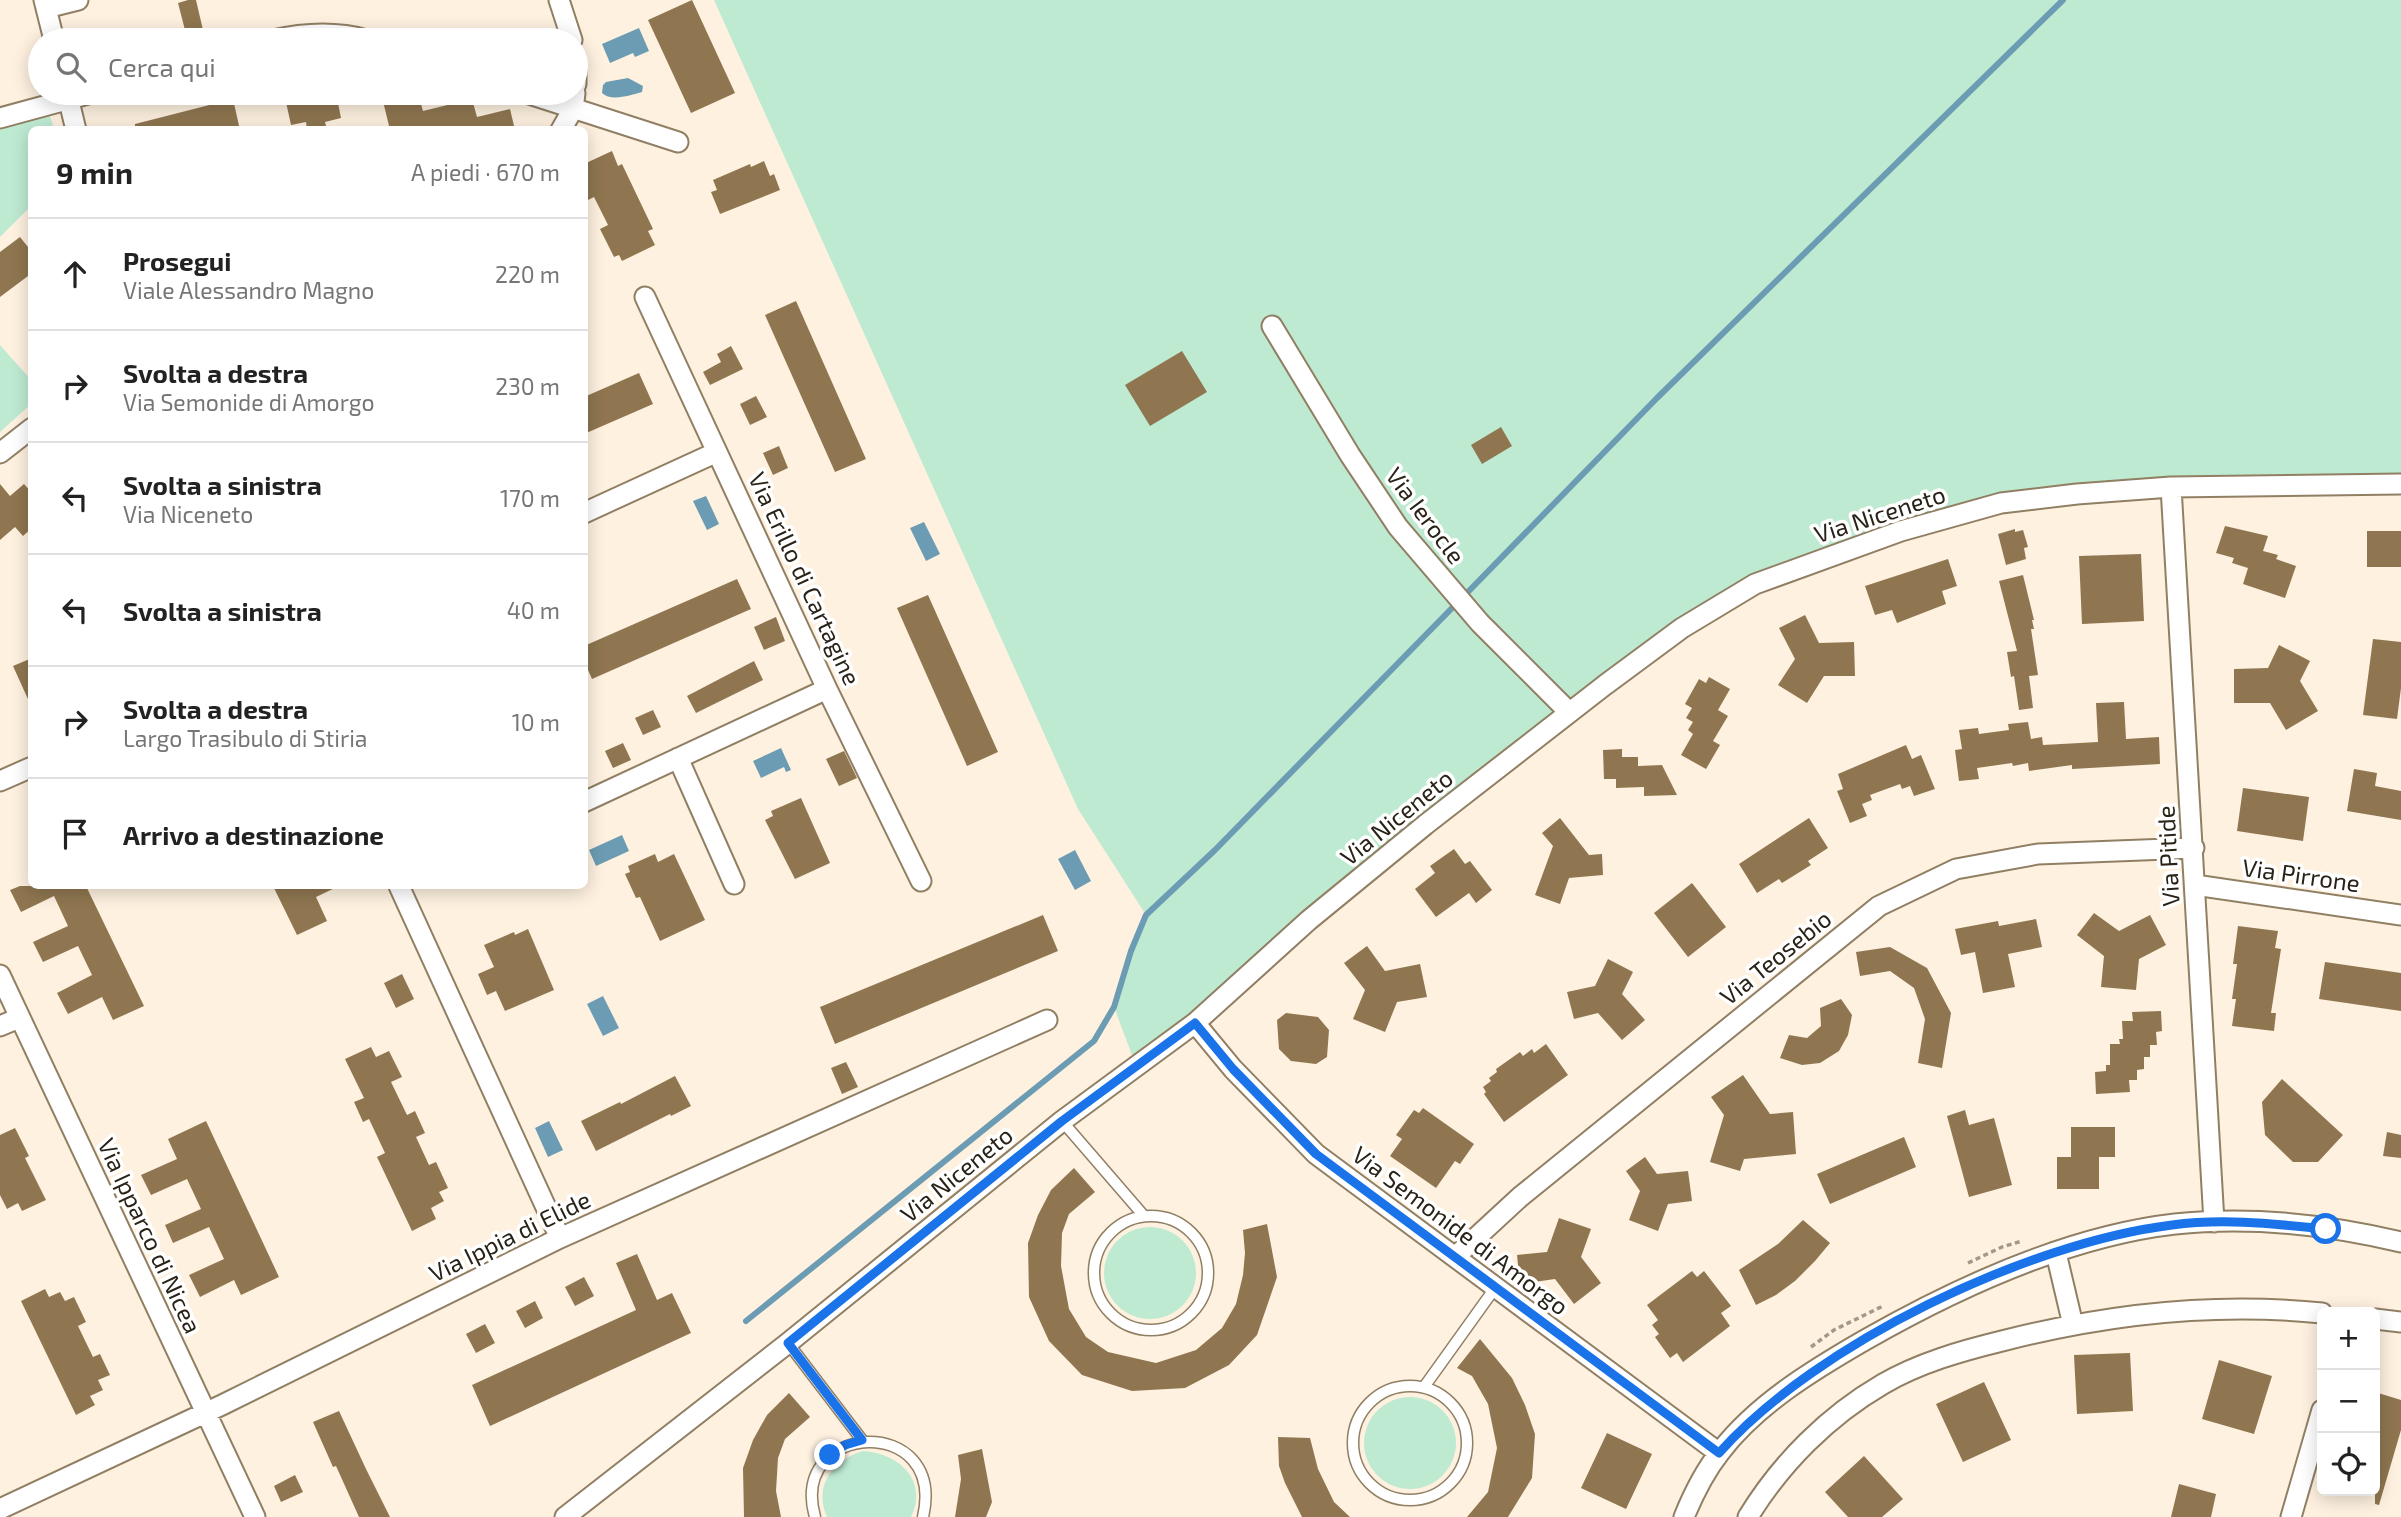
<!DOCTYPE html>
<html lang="it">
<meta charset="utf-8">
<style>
body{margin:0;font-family:"Exo 2",sans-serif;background:#f6f6f6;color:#222}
.controls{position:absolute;right:21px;bottom:21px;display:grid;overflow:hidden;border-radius:10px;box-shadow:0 4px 18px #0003}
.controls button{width:63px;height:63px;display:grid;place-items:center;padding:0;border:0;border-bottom:2px solid #e0e0e0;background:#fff;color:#222;font:35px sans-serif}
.stop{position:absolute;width:21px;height:21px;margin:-16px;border:5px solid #1a73e8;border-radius:50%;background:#fff}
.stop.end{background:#1a73e8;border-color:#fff;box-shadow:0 2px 7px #0008}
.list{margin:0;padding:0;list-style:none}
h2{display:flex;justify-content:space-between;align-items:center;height:91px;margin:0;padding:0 28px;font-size:30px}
h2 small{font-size:23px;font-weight:400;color:#767676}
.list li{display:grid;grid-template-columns:46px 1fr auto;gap:21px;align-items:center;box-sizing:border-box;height:112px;padding:0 28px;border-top:2px solid #e0e0e0}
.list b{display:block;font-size:26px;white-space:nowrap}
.list p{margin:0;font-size:23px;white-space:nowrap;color:#767676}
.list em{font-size:23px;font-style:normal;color:#767676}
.icon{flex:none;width:38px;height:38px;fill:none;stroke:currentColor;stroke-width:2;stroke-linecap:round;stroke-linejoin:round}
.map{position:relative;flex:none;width:2401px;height:1517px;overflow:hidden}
.search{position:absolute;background:#fff;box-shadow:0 4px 18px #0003;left:28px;top:28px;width:560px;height:77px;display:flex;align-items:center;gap:18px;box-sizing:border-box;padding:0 24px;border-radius:38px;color:#767676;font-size:26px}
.panel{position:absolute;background:#fff;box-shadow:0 4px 18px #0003;left:28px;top:126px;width:560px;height:763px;border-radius:10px}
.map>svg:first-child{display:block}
.green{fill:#beead2}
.water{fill:#6c9cb3}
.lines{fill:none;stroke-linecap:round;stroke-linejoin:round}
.stream{stroke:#6c9cb3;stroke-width:6}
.building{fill:#8f7650}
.lane-casing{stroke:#917f63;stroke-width:13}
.street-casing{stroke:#917f63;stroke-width:23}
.path{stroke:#a3988a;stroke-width:3.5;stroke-dasharray:5 3.5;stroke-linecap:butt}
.lane{stroke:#fff;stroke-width:10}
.street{stroke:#fff;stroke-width:19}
.route{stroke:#1a73e8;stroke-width:9}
.labels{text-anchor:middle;stroke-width:7;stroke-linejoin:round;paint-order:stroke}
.street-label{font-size:24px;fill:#292217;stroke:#fff}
</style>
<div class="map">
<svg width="2401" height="1517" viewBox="0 0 2401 1517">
<rect width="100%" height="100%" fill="#fef1e0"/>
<path class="green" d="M714,0H2401V484L2001,503L1831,555L1682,628L1136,1066L1114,1007L1131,951L1146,915L1078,809Z
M50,116L54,129L32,130L31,206L0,237V126Z
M0,345L32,381L31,404L0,432Z
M1104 1273a46 46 0 1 1 92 0a46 46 0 1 1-92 0Z
M1364 1443a46 46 0 1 1 92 0a46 46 0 1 1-92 0Z
M863,1451C898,1453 929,1480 911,1517H827C813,1486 833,1460 863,1451Z"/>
<path class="water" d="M639,28L649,51L635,57L633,53L610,63L602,44Z
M628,78L643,86L642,92C631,95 611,102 602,93L603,85L606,82Z
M706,496L719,524L707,530L693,501Z
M924,522L940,554L926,561L910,528Z
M781,748L791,770L786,772L784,767L761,778L753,761Z
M622,835L629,851L596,866L589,850Z
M1075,850L1091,881L1075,890L1058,859Z
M603,996L619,1028L603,1036L587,1004Z
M549,1121L563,1150L548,1157L535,1128Z"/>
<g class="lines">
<path class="stream" d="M1465,595L1657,398L2063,0
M746,1321L1094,1041L1114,1007L1131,951L1146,915L1215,850L1455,605"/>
</g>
<path class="building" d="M188,0H196L203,30L186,34L178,3Z
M692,0L735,93L691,113L648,20Z
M284,93H336L341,118L325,122L327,130H307L306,122L291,125Z
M381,93H418L423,111L472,99L477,117L510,109L515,130H390Z
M233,99L240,130H135V124Z
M612,151L618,166L622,164L653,229L648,231L655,245L622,261L619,255L614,257L600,229L608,225L594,197L584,202V164Z
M764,161L770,176L774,174L780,190L720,214L711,192L717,190L713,180L750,164L751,167Z
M20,237L32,252V273L0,297V252Z
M796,301L866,459L835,472L765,315Z
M731,346L743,369L710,385L703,372L721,362L717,354Z
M1182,351L1207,392L1150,426L1125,385Z
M639,373L653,404L584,434V397Z
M756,396L767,417L750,425L740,404Z
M1501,427L1512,446L1482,464L1471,445Z
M779,446L788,468L773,475L763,453Z
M0,484L10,496L24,484L32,493V528L23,536L15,527L0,540Z
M2225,526L2268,536L2263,551L2278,555L2276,559L2296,566L2285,598L2243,584L2248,568L2232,563L2234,558L2216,553Z
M2015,529V532L2023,530L2028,547L2024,548L2026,559L2006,565L1998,534Z
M2367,531H2401V567H2367Z
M2141,554L2144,621L2082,624L2079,556Z
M1948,559L1957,586L1942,591L1946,604L1897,623L1892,610L1875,615L1865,586Z
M2023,575L2034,620H2032L2034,629H2031L2038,675L2029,676L2033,708L2019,710L2014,676L2011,677L2007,652L2017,651L1999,581Z
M737,579L751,609L592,679L584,661V646Z
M928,595L998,752L967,766L897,608Z
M1805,615L1819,643L1854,642L1855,676H1824L1807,703L1778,685L1795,659L1779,628Z
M776,617L785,641L764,650L754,627Z
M2373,639L2401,642V688L2397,719L2363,715Z
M2279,645L2310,661L2300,681L2318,711L2286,730L2270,703H2234V669L2268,668Z
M32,658V708L13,666Z
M754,661L763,680L696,713L687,696Z
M1709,677L1730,689L1718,710L1728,716L1713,741L1720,745L1706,769L1681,755L1693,734L1688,730L1693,722L1686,718L1692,708L1685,704L1699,679L1706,683Z
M2124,702L2126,739L2159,737L2160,764L2072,769V765L2029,771L2028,763L2013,766L2012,763L1977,768L1979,779L1959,781L1955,750L1962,749L1959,730L1978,728L1979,734L2009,730L2008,724L2028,722L2031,739L2042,737L2043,745L2098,742L2096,703Z
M653,710L661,727L643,735L635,718Z
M623,743L631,760L613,768L605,751Z
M1906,745L1912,759L1921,755L1935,789L1914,796L1910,786L1902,789L1900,784L1870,795L1872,800L1862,804L1867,816L1850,823L1837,791L1843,789L1838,774Z
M1622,749V757H1638V766L1662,765L1677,795L1644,796V787L1616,788V779H1604L1603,750Z
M844,751L857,778L839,786L826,759Z
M2354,769L2377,773L2375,786L2401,791V820L2347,811Z
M2243,788L2309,797L2303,841L2237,831Z
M801,798L830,863L795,879L765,820L773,816L771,811Z
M1560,818L1589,855L1602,854L1603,875L1569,878L1560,904L1535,895L1553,846L1542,833Z
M1809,818L1828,848L1808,861L1811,865L1782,883L1779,879L1757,893L1739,864Z
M1454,849L1465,864L1470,861L1492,890L1476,903L1469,893L1436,917L1415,889L1435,873L1430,866Z
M655,854L658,862L674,854L705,920L660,941L640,897L636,898L625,874L630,872L628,866Z
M1692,883L1726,927L1688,957L1654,913Z
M20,886H86L144,1006L113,1020L102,997L68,1014L57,993L92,975L78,946L43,962L33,942L68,926L54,896L21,912L10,890Z
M273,886H339L316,897L327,921L297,935Z
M2094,913L2119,931L2150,915L2166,945L2139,959L2136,990L2101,987L2104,956L2077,935Z
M1043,915L1058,951L835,1044L820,1007Z
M2036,919L2042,947L2008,954L2015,987L1983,993L1975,952L1961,955L1955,929L1998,921L1999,926Z
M2238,926L2278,931L2275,948L2281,949L2271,1013H2276L2274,1031L2232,1026L2236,999H2232L2237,964H2233Z
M528,929L554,990L505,1011L496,991L487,995L478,974L494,967L484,945L514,932L515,935Z
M1367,946L1385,971L1420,964L1427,997L1397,1002L1385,1032L1353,1019L1365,990L1344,963Z
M1890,947L1927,968L1951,1013L1942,1068L1918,1063L1925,1019L1914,988L1890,971L1860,976L1856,952Z
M1608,959L1633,972L1622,994L1645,1020L1622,1040L1598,1013L1574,1019L1567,992L1595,986Z
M2325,962L2401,973V1011L2319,999Z
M402,974L414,999L396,1008L384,983Z
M1841,999L1852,1015L1848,1035L1839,1051L1820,1063L1802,1065L1780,1058L1789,1035L1807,1038L1821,1026L1820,1008Z
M2161,1011L2162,1031L2156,1032L2157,1045H2150V1057H2144V1069L2137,1070V1080H2129L2130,1092L2096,1094L2095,1072L2106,1071V1065H2110V1044H2120L2119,1039H2123L2122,1021H2133L2132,1012Z
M1286,1013L1318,1017L1329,1030L1327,1057L1316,1064L1291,1061L1279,1049L1277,1020Z
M1546,1044L1568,1075L1504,1122L1484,1094L1486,1092L1483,1087L1491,1081L1489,1078L1497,1072L1496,1069L1520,1052L1523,1056L1532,1049L1534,1053Z
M371,1047L376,1057L389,1051L402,1077L391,1082L407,1115L415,1111L425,1133L416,1137L429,1165L436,1162L448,1188L439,1192L444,1201L431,1208L436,1219L412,1231L377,1157L385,1153L369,1119L363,1122L354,1102L364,1098L345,1059Z
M846,1062L858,1087L842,1094L831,1068Z
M1743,1075L1770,1114L1793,1112L1796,1154L1744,1159L1740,1171L1710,1162L1724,1115L1711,1097Z
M675,1076L691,1106L671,1116L670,1114L596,1151L581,1121L620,1102L621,1104Z
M2282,1079L2343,1135L2318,1162H2293L2265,1135L2262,1102Z
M1423,1108L1474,1144L1460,1164L1455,1161L1436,1188L1390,1156L1402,1139L1396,1135L1414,1110L1419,1113Z
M1965,1110L1969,1125L1994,1118L2012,1185L1969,1197L1947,1116Z
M206,1121L279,1277L241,1295L234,1280L200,1297L189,1275L224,1259L209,1227L173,1243L165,1225L201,1209L187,1179L151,1195L141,1175L177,1159L168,1139Z
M2071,1127H2115V1157H2099V1189H2057V1157H2071Z
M15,1128L29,1156L25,1158L46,1200L22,1211L18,1203L7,1209L0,1195V1135Z
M2387,1132L2401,1135V1158L2383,1156Z
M1904,1137L1916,1167L1830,1204L1817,1174Z
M1645,1157L1657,1174L1688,1171L1692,1201L1668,1204L1658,1231L1629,1220L1640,1191L1626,1171Z
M1074,1168L1095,1192L1069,1214L1062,1233L1061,1266L1069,1309L1086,1337L1108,1352L1156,1363L1196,1350L1222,1328L1236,1304L1243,1275L1245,1253L1243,1230L1267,1224L1277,1277L1257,1335L1229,1365L1185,1388L1132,1391L1082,1375L1049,1341L1029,1297L1028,1243L1038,1215L1051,1190Z
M1559,1218L1591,1229L1581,1257L1601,1283L1574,1304L1555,1279L1520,1284L1517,1255L1547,1252Z
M1803,1220L1830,1243L1815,1261L1795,1281L1776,1295L1756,1305L1739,1270L1778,1244Z
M637,1254L657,1300L672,1293L691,1333L490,1426L472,1385L636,1310L616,1263Z
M1692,1271L1697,1277L1704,1271L1731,1306L1721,1313L1730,1326L1683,1362L1677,1353L1670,1358L1655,1337L1659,1334L1652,1325L1658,1320L1647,1305Z
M584,1277L594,1296L575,1306L565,1287Z
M45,1289L49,1297L60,1292L65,1301L74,1297L86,1322L78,1326L93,1357L100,1354L110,1375L98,1380L103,1390L90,1396L95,1405L76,1415L21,1301Z
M535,1301L543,1318L525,1328L516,1311Z
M485,1324L495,1343L476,1353L466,1334Z
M1480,1339L1512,1378L1525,1405L1535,1434L1532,1478L1508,1517H1467L1488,1492L1497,1448L1488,1404L1472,1376L1457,1368Z
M2130,1353L2133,1411L2077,1414L2074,1355Z
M2219,1360L2272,1376L2254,1434L2202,1419Z
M1984,1382L2011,1440L1963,1462L1936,1404Z
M2375,1392L2401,1400V1430L2379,1505L2375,1504Z
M789,1393L810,1417L785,1439L778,1458L776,1491L781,1517H744L743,1468L753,1440L767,1415Z
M339,1411L366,1469L390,1517H359L336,1466L333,1467L313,1422Z
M1607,1433L1652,1454L1626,1509L1581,1488Z
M1278,1437L1310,1438L1318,1469L1334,1502L1350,1517H1302L1285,1483L1279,1466Z
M982,1449L992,1502L986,1517H955L961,1479L958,1455Z
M1864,1456L1903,1499L1882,1517H1848L1825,1492Z
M295,1475L303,1492L281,1502L274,1486Z
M2179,1484L2216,1494L2211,1517H2171Z"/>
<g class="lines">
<defs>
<path id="lane" d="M1062,1121L1144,1216
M1094 1273a57 57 0 1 1 114 0a57 57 0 1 1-114 0Z
M788,1343L862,1440
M1353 1443a57 57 0 1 1 114 0a57 57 0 1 1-114 0Z
M1424,1387L1495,1288
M815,1517C788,1421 947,1413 923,1517"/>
<path id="street" d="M44,0L54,40
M559,0L572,40
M46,8L78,0
M273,40C304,33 335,31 367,40
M576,68V84
M67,93L76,130
M526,93L678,142
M0,118L92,93
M561,130L573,109L575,93
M645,297L827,689L921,881
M1272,326L1350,455L1398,527L1480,623L1569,712
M0,453L32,428
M2171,487L2214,1222
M584,513L717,452
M678,758L734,884
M0,781L32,767
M584,802L827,689
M2195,885L2401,915
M399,886L560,1238
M0,975L255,1517
M1195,1023L1233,1069L1316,1154L1719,1453
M0,1026L19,1018
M2056,1253L2073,1325
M1455,1257L1520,1197L1879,906L1956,869L2038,854L2194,848
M2375,1319L2401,1322
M0,1509L222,1405L560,1238L1047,1020
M565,1517L788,1343L1062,1121L1195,1023L1309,920L1425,825L1605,685L1682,628L1755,584L1901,531L2001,503L2077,494L2171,487L2401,484
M1684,1517C1693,1495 1705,1471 1720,1452C1757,1404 1813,1370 1865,1340C1958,1287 2069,1236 2175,1224C2249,1216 2329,1225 2401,1242
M1748,1517C1781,1463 1828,1416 1883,1384C1919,1363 1961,1351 2002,1341C2107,1314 2215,1302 2322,1313
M2291,1517L2322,1410"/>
</defs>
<use href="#lane" class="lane-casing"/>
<use href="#street" class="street-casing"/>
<path class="path" d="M1968,1263L2002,1247L2022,1241
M1811,1347L1834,1330L1883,1306"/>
<use href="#lane" class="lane"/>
<use href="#street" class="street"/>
</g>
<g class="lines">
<path class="route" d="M830,1455L845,1445L862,1440L788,1343L1062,1121L1195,1023L1233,1069L1316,1154L1719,1453C1817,1343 2027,1243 2172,1225C2224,1218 2275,1224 2326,1229"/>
</g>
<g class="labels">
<g class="street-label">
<text transform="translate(1880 515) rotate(-18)" y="8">Via Niceneto</text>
<text transform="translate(1425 516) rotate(53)" y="8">Via Ierocle</text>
<text transform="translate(804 579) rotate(65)" y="8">Via Erillo di Cartagine</text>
<text transform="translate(1397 818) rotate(-39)" y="8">Via Niceneto</text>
<text transform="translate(2169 856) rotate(-93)" y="8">Via Pitide</text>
<text transform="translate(2301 876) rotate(8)" y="8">Via Pirrone</text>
<text transform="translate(1776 958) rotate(-39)" y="8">Via Teosebio</text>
<text transform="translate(957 1175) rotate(-39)" y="8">Via Niceneto</text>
<text transform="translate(1460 1231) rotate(37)" y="8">Via Semonide di Amorgo</text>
<text transform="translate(149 1236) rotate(65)" y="8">Via Ipparco di Nicea</text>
<text transform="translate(510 1237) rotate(-26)" y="8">Via Ippia di Elide</text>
</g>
</g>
</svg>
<div class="controls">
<button>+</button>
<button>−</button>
<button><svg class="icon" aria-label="locate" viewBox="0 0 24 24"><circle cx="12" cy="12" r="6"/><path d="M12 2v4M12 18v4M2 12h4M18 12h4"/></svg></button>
</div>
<div class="stop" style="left:2326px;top:1229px"></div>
<div class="stop end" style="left:830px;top:1455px"></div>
<div class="search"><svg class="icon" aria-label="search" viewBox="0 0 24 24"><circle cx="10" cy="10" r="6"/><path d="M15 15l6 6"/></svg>Cerca qui</div>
<section class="panel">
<h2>9 min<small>A piedi · 670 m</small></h2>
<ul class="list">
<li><svg class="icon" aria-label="ahead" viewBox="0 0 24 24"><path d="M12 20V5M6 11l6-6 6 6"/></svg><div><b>Prosegui</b><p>Viale Alessandro Magno</p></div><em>220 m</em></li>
<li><svg class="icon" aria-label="right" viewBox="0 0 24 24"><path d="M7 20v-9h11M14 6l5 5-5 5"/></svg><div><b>Svolta a destra</b><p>Via Semonide di Amorgo</p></div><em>230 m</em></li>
<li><svg class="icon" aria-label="left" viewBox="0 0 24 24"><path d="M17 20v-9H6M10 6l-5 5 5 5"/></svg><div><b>Svolta a sinistra</b><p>Via Niceneto</p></div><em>170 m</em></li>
<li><svg class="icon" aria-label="left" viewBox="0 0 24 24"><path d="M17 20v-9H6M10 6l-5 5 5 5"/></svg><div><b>Svolta a sinistra</b></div><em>40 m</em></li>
<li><svg class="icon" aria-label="right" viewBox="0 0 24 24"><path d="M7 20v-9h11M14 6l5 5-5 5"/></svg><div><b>Svolta a destra</b><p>Largo Trasibulo di Stiria</p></div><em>10 m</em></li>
<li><svg class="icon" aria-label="arrive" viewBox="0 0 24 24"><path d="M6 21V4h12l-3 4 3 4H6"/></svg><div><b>Arrivo a destinazione</b></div></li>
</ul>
</section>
</div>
